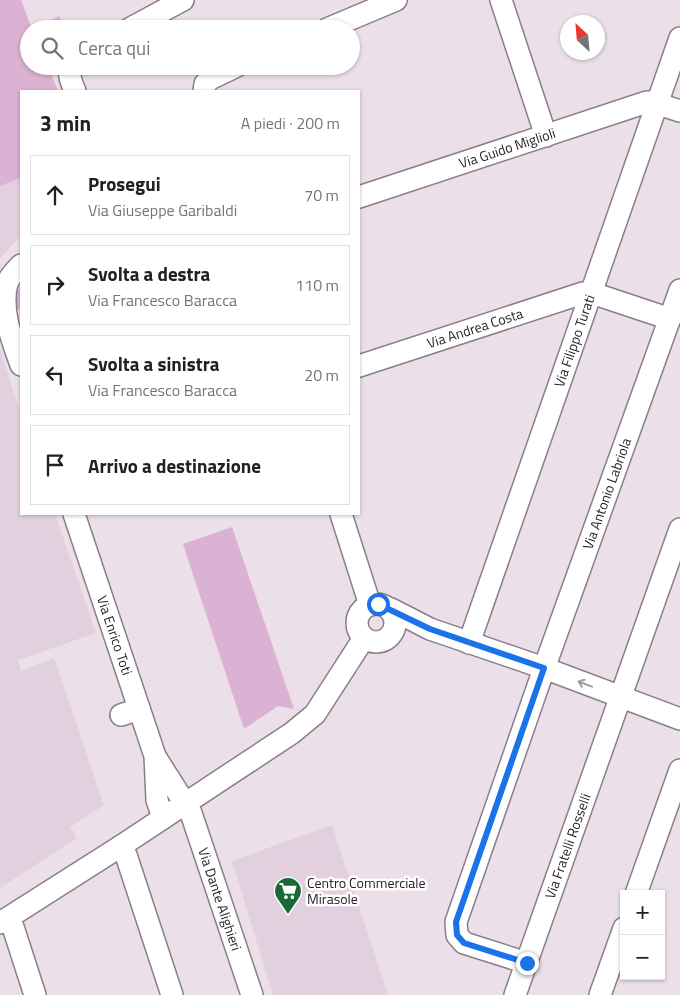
<!DOCTYPE html>
<html lang="it">
<meta charset="utf-8">
<style>
body{margin:0;font-family:"Titillium Web",sans-serif;background:#f6f6f6;color:#202124}
.controls{position:absolute;right:15px;bottom:15px;display:grid;overflow:hidden;border-radius:0px;box-shadow:0 1px 4px #0004}
.controls button{width:45px;height:45px;display:grid;place-items:center;padding:0;border:0;border-bottom:1px solid #e0e0e0;background:#fff;color:#202124;font:25px sans-serif}
.compass{position:absolute;left:560px;top:15px;width:45px;height:45px;border-radius:50%;background:#fff;box-shadow:0 1px 4px #0004;rotate:334deg}
.stop{position:absolute;width:15px;height:15px;margin:-11px;border:4px solid #1a73e8;border-radius:50%;background:#fff}
.stop.end{background:#1a73e8;border-color:#fff;box-shadow:0 1px 5px #0008}
.list{margin:0;padding:0;list-style:none}
h2{display:flex;justify-content:space-between;align-items:center;height:65px;margin:0;padding:0 20px;font-size:21px}
h2 small{font-size:16px;font-weight:400;color:#757577}
.list li{display:grid;grid-template-columns:32px 1fr auto;gap:15px;align-items:center;box-sizing:border-box;height:80px;margin:0 10px 10px;padding:0 10px;border:1px solid #e0e0e0;border-radius:0px}
.list b{display:block;font-size:19px;white-space:nowrap}
.list p{margin:0;font-size:16px;white-space:nowrap;color:#757577}
.list em{font-size:16px;font-style:normal;color:#757577}
.icon{flex:none;width:28px;height:28px;fill:none;stroke:currentColor;stroke-width:2;stroke-linecap:round;stroke-linejoin:round}
.map{position:relative;flex:none;width:680px;height:995px;overflow:hidden}
.search{position:absolute;background:#fff;box-shadow:0 1px 4px #0004;left:20px;top:20px;width:340px;height:55px;display:flex;align-items:center;gap:12px;box-sizing:border-box;padding:0 18px;border-radius:28px;color:#757577;font-size:19px}
.panel{position:absolute;background:#fff;box-shadow:0 1px 4px #0004;left:20px;top:90px;width:340px;height:425px;border-radius:0px}
.map>svg:first-child{display:block}
.built{fill:#e3d0df}
.green{fill:#dbb1d4}
.lines{fill:none;stroke-linecap:round;stroke-linejoin:round}
.minor-casing{stroke:#8a7f88;stroke-width:24}
.minor{stroke:#fff;stroke-width:21}
.oneway{stroke:#9e9c9d}
.route{stroke:#1a73e8;stroke-width:6}
.labels{text-anchor:middle;stroke-width:5;stroke-linejoin:round;paint-order:stroke}
.street-label{font-size:14px;fill:#272326;stroke:#fff}
.poi-label{font-size:14px;fill:#272326;stroke:#fff;text-anchor:start}
</style>
<div class="map">
<svg width="680" height="995" viewBox="0 0 680 995">
<rect width="100%" height="100%" fill="#ebdfe9"/>
<path class="built" d="M21,178V235L0,259V186Z
M0,348L21,416V514H55L96,633L18,660L21,671L54,658L104,805L70,827L77,838L0,888Z
M332,825L388,995H273L232,861Z"/>
<path class="green" d="M0,0H21L32,29H29V66H48L58,91H21V178L0,186Z
M59,16L65,29H38V27Z
M21,283V309L18,310L15,298Z
M232,527L294,709L278,706L244,729L183,544Z"/>
<g class="lines">
<defs>
<g id="minor">
<path d="M501,0L546,136"/>
<path d="M129,29L183,0"/>
<path d="M327,29L396,0"/>
<path d="M71,66C67,75 72,83 75,91"/>
<path d="M204,91L205,84L210,79L237,66"/>
<path id="s1" d="M359,197L647,102H652L680,111"/>
<path d="M21,265C16,270 10,276 7,283C0,310 12,340 21,365"/>
<path id="s2" d="M359,366L583,293H592L670,319"/>
<path id="s3" d="M74,514L155,756L157,800L163,818"/>
<path d="M341,514L370,605"/>
<circle cx="376" cy="623" r="19"/>
<path d="M391,609L430,629L544,668L680,719"/>
<path id="s4" d="M469,643L680,38"/>
<path d="M121,715L139,709"/>
<path id="s5" d="M156,758L191,813L252,995"/>
<path d="M121,846L126,855L172,995"/>
<path d="M636,894L680,770"/>
<path d="M8,919L13,927L35,995"/>
<path d="M0,923L121,846L292,733L315,714L364,638"/>
<path id="s6" d="M527,963L464,943L457,935L456,922L546,663L680,290"/>
<path id="s7" d="M515,995L680,529"/>
<path d="M600,995L624,928"/>
</g>
</defs>
<use href="#minor" class="minor-casing"/>
<use href="#minor" class="minor"/>
</g>
<defs><path id="oneway-shaft" d="M-6 0H5M1.5-3L5.5 0L1.5 3" fill="none" stroke-width="1.6" stroke-linecap="round" stroke-linejoin="round" transform="scale(1.25)"/></defs>
<use class="oneway" href="#oneway-shaft" transform="translate(585 684) rotate(-159)"/>
<g class="lines">
<path class="route" d="M378,604L430,629L544,668L456,922L457,935L464,943L527,963"/>
</g>
<defs>
<symbol id="supermarket-pin" viewBox="-11 -11 22 30"><path d="M0 17L-7.5 6A9.5 9.5 0 1 1 7.5 6Z" fill="#1a6939" stroke="#fff"/><path d="M-6-5.5h2.5l.6 2H6L4.5 2H-2.5L-4.4-4H-6ZM-1.5 3.2a1.3 1.3 0 1 0 .1 0ZM3 3.2a1.3 1.3 0 1 0 .1 0Z" fill="#fff"/></symbol>
</defs>
<g fill-rule="evenodd">
<use href="#supermarket-pin" x="272" y="875" width="32" height="43"/>
</g>
<g class="labels">
<g class="street-label">
<text dy="5" stroke="none"><textPath href="#s1" startOffset="156">Via Guido Miglioli</textPath></text>
<text dy="5" stroke="none"><textPath href="#s2" startOffset="122">Via Andrea Costa</textPath></text>
<text dy="5" stroke="none"><textPath href="#s4" startOffset="320">Via Filippo Turati</textPath></text>
<text dy="5" stroke="none"><textPath href="#s6" startOffset="544">Via Antonio Labriola</textPath></text>
<text dy="5" stroke="none"><textPath href="#s3" startOffset="128">Via Enrico Toti</textPath></text>
<text dy="5" stroke="none"><textPath href="#s7" startOffset="158">Via Fratelli Rosselli</textPath></text>
<text dy="5" stroke="none"><textPath href="#s5" startOffset="156">Via Dante Alighieri</textPath></text>
</g>
<g class="poi-label">
<text x="307" y="888">Centro Commerciale<tspan x="307" dy="16">Mirasole</tspan></text>
</g>
</g>
</svg>
<div class="controls">
<button>+</button>
<button>−</button>
</div>
<svg class="compass" viewBox="-18 -18 36 36"><path d="M0-13l5 13h-10z" fill="#e53935"/><path d="M0 13l5-13h-10z" fill="#757577"/></svg>
<div class="stop" style="left:378px;top:604px"></div>
<div class="stop end" style="left:527px;top:963px"></div>
<div class="search"><svg class="icon" aria-label="search" viewBox="0 0 24 24"><circle cx="10" cy="10" r="6"/><path d="M15 15l6 6"/></svg>Cerca qui</div>
<section class="panel">
<h2>3 min<small>A piedi · 200 m</small></h2>
<ul class="list">
<li><svg class="icon" aria-label="ahead" viewBox="0 0 24 24"><path d="M12 20V5M6 11l6-6 6 6"/></svg><div><b>Prosegui</b><p>Via Giuseppe Garibaldi</p></div><em>70 m</em></li>
<li><svg class="icon" aria-label="right" viewBox="0 0 24 24"><path d="M7 20v-9h11M14 6l5 5-5 5"/></svg><div><b>Svolta a destra</b><p>Via Francesco Baracca</p></div><em>110 m</em></li>
<li><svg class="icon" aria-label="left" viewBox="0 0 24 24"><path d="M17 20v-9H6M10 6l-5 5 5 5"/></svg><div><b>Svolta a sinistra</b><p>Via Francesco Baracca</p></div><em>20 m</em></li>
<li><svg class="icon" aria-label="arrive" viewBox="0 0 24 24"><path d="M6 21V4h12l-3 4 3 4H6"/></svg><div><b>Arrivo a destinazione</b></div></li>
</ul>
</section>
</div>
